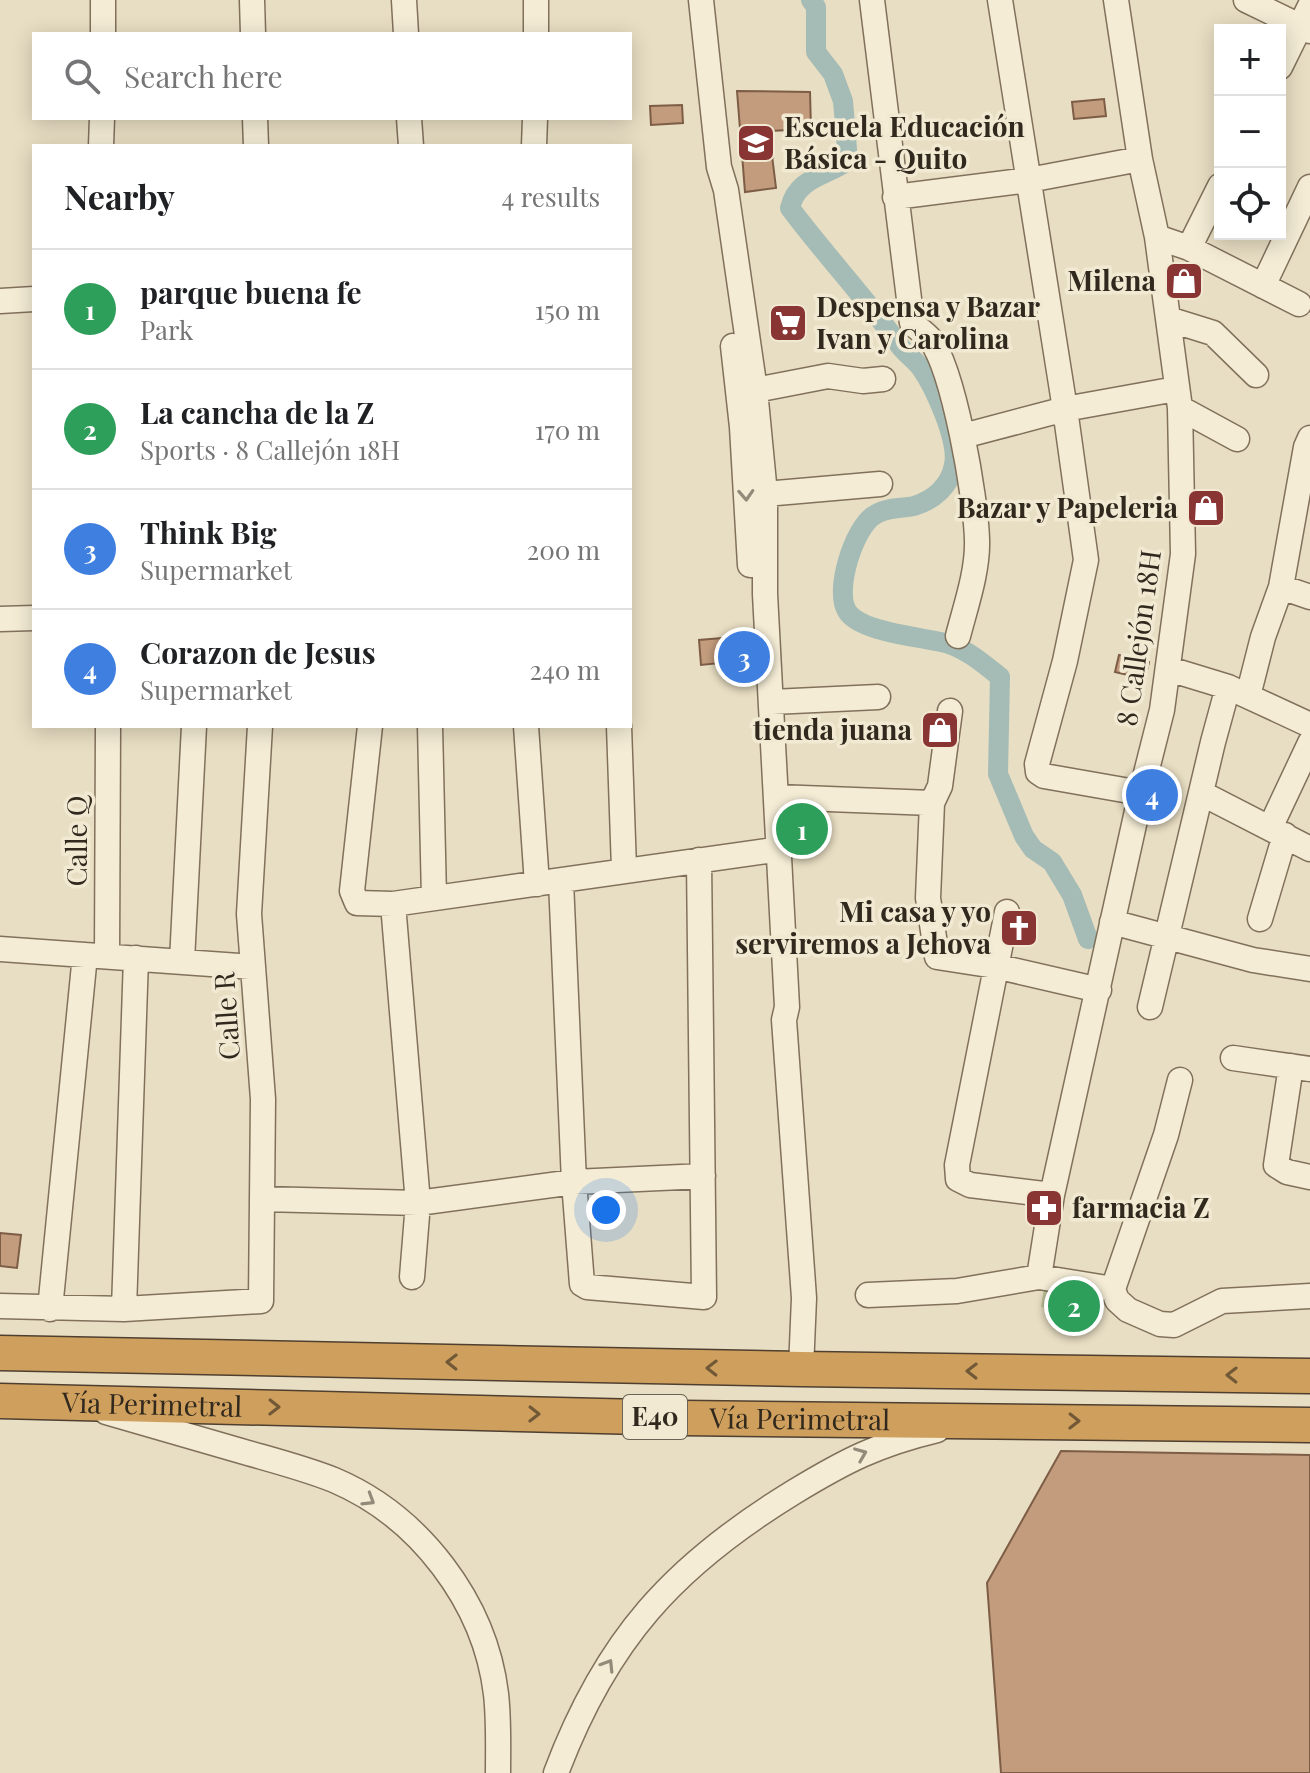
<!DOCTYPE html>
<meta charset="utf-8">
<style>
body{margin:0;font-family:"Playfair Display",serif;background:#f6f6f6;color:#202124}
.controls{position:absolute;right:24px;top:24px;display:grid;overflow:hidden;border-radius:0px;box-shadow:0 4px 20px #0003}
.controls button{width:72px;height:72px;display:grid;place-items:center;padding:0;border:0;border-bottom:2px solid #e0e0e0;background:#fff;color:#202124;font:40px sans-serif}
.you{position:absolute;left:606px;top:1210px;width:28px;height:28px;margin:-20px;border:6px solid #fff;border-radius:50%;background:#1a73e8;box-shadow:0 0 0 12px #1a73e833}
.badge{display:grid;place-items:center;width:52px;height:52px;border-radius:50%;background:#db2777;color:#fff;font-size:26px;font-weight:700}
.pin{position:absolute;translate:-50% -50%;border:4px solid #fff;box-shadow:0 2px 8px #0006}
.list{margin:0;padding:0;list-style:none}
h2{display:flex;justify-content:space-between;align-items:center;height:104px;margin:0;padding:0 32px;font-size:34px}
h2 small{font-size:26px;font-weight:400;color:#757577}
.list li{display:grid;grid-template-columns:52px 1fr auto;gap:24px;align-items:center;box-sizing:border-box;height:120px;padding:0 32px;border-top:2px solid #e0e0e0}
.list b{display:block;font-size:30px;white-space:nowrap}
.list p{margin:0;font-size:26px;white-space:nowrap;color:#757577}
.list em{font-size:26px;font-style:normal;color:#757577}
.icon{flex:none;width:44px;height:44px;fill:none;stroke:currentColor;stroke-width:2;stroke-linecap:round;stroke-linejoin:round}
.map{position:relative;flex:none;width:1310px;height:1773px;overflow:hidden}
.search{position:absolute;background:#fff;box-shadow:0 4px 20px #0003;left:32px;top:32px;width:600px;height:88px;display:flex;align-items:center;gap:20px;box-sizing:border-box;padding:0 28px;border-radius:0px;color:#757577;font-size:30px}
.panel{position:absolute;background:#fff;box-shadow:0 4px 20px #0003;left:32px;top:144px;width:600px;height:584px;border-radius:0px}
.map>svg:first-child{display:block}
.green{fill:#bec599}
.lines{fill:none;stroke-linecap:round;stroke-linejoin:round}
.canal{stroke:#a5bcb6;stroke-width:20}
.building{fill:#c29c7d;stroke:#7d5d45;stroke-width:2}
.minor-casing{stroke:#81715c;stroke-width:27}
.highway-casing{stroke:#4f3f30;stroke-width:37}
.minor{stroke:#f4ecd5;stroke-width:24}
.highway{stroke:#cfa05d;stroke-width:34}
.oneway{stroke:#938a7a}
.oneway2{stroke:#715937}
.labels{text-anchor:middle;stroke-width:7;stroke-linejoin:round;paint-order:stroke}
.shield{fill:#f1e9d2;stroke:#6b6354;stroke-width:2}
.shield-label{font-size:26px;font-weight:bold;fill:#32291e}
.poi-label{font-size:28px;font-weight:bold;fill:#32291e;stroke:#f1e9d2;text-anchor:end}
.street-label{font-size:28px;fill:#32291e;stroke:#f1e9d2}
</style>
<div class="map">
<svg width="1310" height="1773" viewBox="0 0 1310 1773">
<rect width="100%" height="100%" fill="#e8dec3"/>
<path class="green" d="M1045,1283L1096,1291L1090,1316L1041,1307Z"/>
<g class="lines">
<path class="canal" d="M811,0L816,7V52L833,74L843,101L848,161C824,177 797,178 790,208C825,255 866,298 900,346C906,354 915,360 921,368C935,388 959,441 954,465C950,486 934,500 914,506C899,509 886,507 873,516C854,529 834,590 847,611C860,633 925,637 949,644C969,651 984,664 1000,677L998,774L1024,836L1033,849L1052,862L1072,895L1088,939"/>
</g>
<path class="building" d="M737,91L810,92L811,129L769,131L776,188L745,192Z
M1104,99L1106,116L1074,119L1072,102Z
M682,105L683,123L651,125L650,106Z
M1192,268L1197,294L1180,298L1177,272Z
M797,315L800,337L780,340L777,318Z
M1197,498L1217,501L1215,517L1197,515Z
M746,636L748,660L701,665L699,640Z
M1119,655L1149,662L1145,679L1115,672Z
M0,1233L21,1235L17,1268L0,1266Z
M1061,1451L1310,1455V1773H1001L987,1583Z"/>
<g class="lines">
<defs>
<path id="minor" d="M252,0L253,34
M404,0L406,34
M701,0L719,167L726,190L755,390L765,494V594L787,1007L784,1020L804,1298L801,1369
M872,0L912,323C917,328 925,333 930,339C954,370 976,498 977,540C978,571 966,605 958,636
M1000,0L1065,409L1086,560L1065,661L1037,764L1038,772L1044,776L1141,793
M1246,0L1310,31
M103,34V0
M536,34V0
M1280,67L1310,6
M255,118L256,146
M409,118L411,146
M101,146L102,118
M534,146L535,118
M895,197L1029,180L1140,159
M1157,237L1189,248L1299,304
M1189,248L1220,186
M1263,286L1310,187
M0,301L34,299
M1168,319L1213,333L1256,375
M733,346L742,427L750,565
M755,390L828,376L863,381L883,379
M1180,408L1237,439
M963,436L1065,409L1176,389
M765,494L880,484
M1281,587L1310,597
M0,619L34,618
M1169,669L1228,687L1310,725
M1248,696L1263,637L1281,587L1306,447L1310,438
M772,702L878,697
M370,726L352,891L357,903L393,904L767,851
M430,726L434,898
M526,726L537,884
M619,726L624,869
M1201,793L1310,849
M777,797L932,803L928,898L937,957L995,966L1099,990
M932,803L940,786L950,711
M1270,828L1310,743
M561,881L574,1182L582,1284L587,1287L704,1297L699,860
M393,904L418,1203L412,1277
M1007,912L957,1165L958,1179L970,1185L1052,1195
M1260,919L1285,835
M1112,922L1253,960L1310,969
M0,949L253,967
M107,956L108,726
M182,961L194,726
M1150,1007L1213,742L1228,687
M1233,1058L1310,1069
M1291,1066L1276,1165L1287,1172L1310,1177
M263,1199L418,1203L574,1182L703,1176
M1039,1277L1052,1195L1141,793L1162,710L1183,554L1180,408L1157,237L1140,159L1116,0
M1113,1289L1117,1300L1128,1310L1160,1324L1174,1325L1222,1301L1310,1296
M868,1295L957,1291L1039,1277L1113,1289L1166,1135L1180,1080
M0,1306L124,1309L261,1301L263,1099L249,914L260,726
M50,1309L85,955
M124,1309L136,958
M106,1412C151,1425 196,1438 241,1451C272,1460 304,1468 334,1480C419,1516 485,1602 496,1694C499,1720 498,1747 498,1773
M556,1773C606,1640 673,1566 794,1492C845,1461 878,1444 937,1430"/>
<g id="highway">
<path d="M0,1353L801,1369L1310,1376"/>
<path id="s1" d="M0,1401L683,1418L1310,1425"/>
</g>
</defs>
<use href="#minor" class="minor-casing"/>
<use href="#highway" class="highway-casing"/>
<use href="#minor" class="minor"/>
<use href="#highway" class="highway"/>
</g>
<defs><path id="oneway-chevron" d="M-2-3.5L2.5 0L-2 3.5" fill="none" stroke-width="1.6" stroke-linecap="round" stroke-linejoin="round" transform="scale(2)"/></defs>
<g class="oneway">
<use href="#oneway-chevron" transform="translate(746 495) rotate(87)"/>
<use href="#oneway-chevron" transform="translate(861 1454) rotate(-22)"/>
<use href="#oneway-chevron" transform="translate(369 1500) rotate(32)"/>
<use href="#oneway-chevron" transform="translate(608 1665) rotate(-58)"/>
</g>
<g class="oneway2">
<use href="#oneway-chevron" transform="translate(452 1362) rotate(-179)"/>
<use href="#oneway-chevron" transform="translate(712 1368) rotate(-179)"/>
<use href="#oneway-chevron" transform="translate(972 1371) rotate(-179)"/>
<use href="#oneway-chevron" transform="translate(1232 1375) rotate(-179)"/>
<use href="#oneway-chevron" transform="translate(274 1407) rotate(1)"/>
<use href="#oneway-chevron" transform="translate(534 1414) rotate(1)"/>
<use href="#oneway-chevron" transform="translate(1074 1421) rotate(1)"/>
</g>
<defs>
<symbol id="school-square" viewBox="-11 -11 22 22"><rect x="-9" y="-9" width="18" height="18" rx="4" fill="#893533" stroke="#f1e9d2"/><path d="M0-5L7-2L0 1L-7-2ZM-4 1L0 2.5L4 1V4Q0 6-4 4Z" fill="#fff"/></symbol>
<symbol id="shop-square" viewBox="-11 -11 22 22"><rect x="-9" y="-9" width="18" height="18" rx="4" fill="#893533" stroke="#f1e9d2"/><path d="M-5-2.5h2.3a2.7 3.5 0 0 1 5.4 0H5L5.5 6h-11ZM-1.5-2.5h3a1.5 2.3 0 0 0-3 0Z" fill="#fff"/></symbol>
<symbol id="supermarket-square" viewBox="-11 -11 22 22"><rect x="-9" y="-9" width="18" height="18" rx="4" fill="#893533" stroke="#f1e9d2"/><path d="M-6-5.5h2.5l.6 2H6L4.5 2H-2.5L-4.4-4H-6ZM-1.5 3.2a1.3 1.3 0 1 0 .1 0ZM3 3.2a1.3 1.3 0 1 0 .1 0Z" fill="#fff"/></symbol>
<symbol id="church-square" viewBox="-11 -11 22 22"><rect x="-9" y="-9" width="18" height="18" rx="4" fill="#893533" stroke="#f1e9d2"/><path d="M-1.2-6h2.4v3.5h3.3v2.4h-3.3V6h-2.4V-.1h-3.3v-2.4h3.3Z" fill="#fff"/></symbol>
<symbol id="pharmacy-square" viewBox="-11 -11 22 22"><rect x="-9" y="-9" width="18" height="18" rx="4" fill="#893533" stroke="#f1e9d2"/><path d="M-2-6h4v4h4v4h-4v4h-4v-4h-4v-4h4Z" fill="#fff"/></symbol>
</defs>
<g fill-rule="evenodd">
<use href="#school-square" x="734" y="121" width="44" height="44"/>
<use href="#shop-square" x="1162" y="259" width="44" height="44"/>
<use href="#supermarket-square" x="766" y="301" width="44" height="44"/>
<use href="#shop-square" x="1184" y="486" width="44" height="44"/>
<use href="#shop-square" x="918" y="708" width="44" height="44"/>
<use href="#church-square" x="997" y="906" width="44" height="44"/>
<use href="#pharmacy-square" x="1022" y="1186" width="44" height="44"/>
</g>
<g class="labels">
<rect class="shield" x="623" y="1395" width="64" height="44" rx="6"/>
<g class="shield-label">
<text x="655" y="1426">E40</text>
</g>
<g class="poi-label">
<text x="784" y="137" text-anchor="start">Escuela Educación<tspan x="784" dy="32">Básica - Quito</tspan></text>
<text x="1156" y="291">Milena</text>
<text x="816" y="317" text-anchor="start">Despensa y Bazar<tspan x="816" dy="32">Ivan y Carolina</tspan></text>
<text x="1178" y="518">Bazar y Papeleria</text>
<text x="912" y="740">tienda juana</text>
<text x="991" y="922">Mi casa y yo<tspan x="991" dy="32">serviremos a Jehova</tspan></text>
<text x="1072" y="1218" text-anchor="start">farmacia Z</text>
</g>
<g class="street-label">
<text transform="translate(1139 638) rotate(-82)" y="10">8 Callejón 18H</text>
<text transform="translate(77 841) rotate(-90)" y="10">Calle Q</text>
<text transform="translate(227 1016) rotate(-94)" y="10">Calle R</text>
<text dy="10" stroke="none"><textPath href="#s1" startOffset="152">Vía Perimetral</textPath></text>
<text dy="10" stroke="none"><textPath href="#s1" startOffset="800">Vía Perimetral</textPath></text>
</g>
</g>
</svg>
<div class="controls">
<button>+</button>
<button>−</button>
<button><svg class="icon" aria-label="locate" viewBox="0 0 24 24"><circle cx="12" cy="12" r="6"/><path d="M12 2v4M12 18v4M2 12h4M18 12h4"/></svg></button>
</div>
<div class="you"></div>
<div class="pin badge" style="left:802px;top:829px;background:#2e9e5b">1</div>
<div class="pin badge" style="left:1074px;top:1306px;background:#2e9e5b">2</div>
<div class="pin badge" style="left:744px;top:657px;background:#3f7fe0">3</div>
<div class="pin badge" style="left:1152px;top:795px;background:#3f7fe0">4</div>
<div class="search"><svg class="icon" aria-label="search" viewBox="0 0 24 24"><circle cx="10" cy="10" r="6"/><path d="M15 15l6 6"/></svg>Search here</div>
<section class="panel">
<h2>Nearby<small>4 results</small></h2>
<ul class="list">
<li><span class="badge" style="background:#2e9e5b">1</span><div><b>parque buena fe</b><p>Park</p></div><em>150 m</em></li>
<li><span class="badge" style="background:#2e9e5b">2</span><div><b>La cancha de la Z</b><p>Sports · 8 Callejón 18H</p></div><em>170 m</em></li>
<li><span class="badge" style="background:#3f7fe0">3</span><div><b>Think Big</b><p>Supermarket</p></div><em>200 m</em></li>
<li><span class="badge" style="background:#3f7fe0">4</span><div><b>Corazon de Jesus</b><p>Supermarket</p></div><em>240 m</em></li>
</ul>
</section>
</div>
